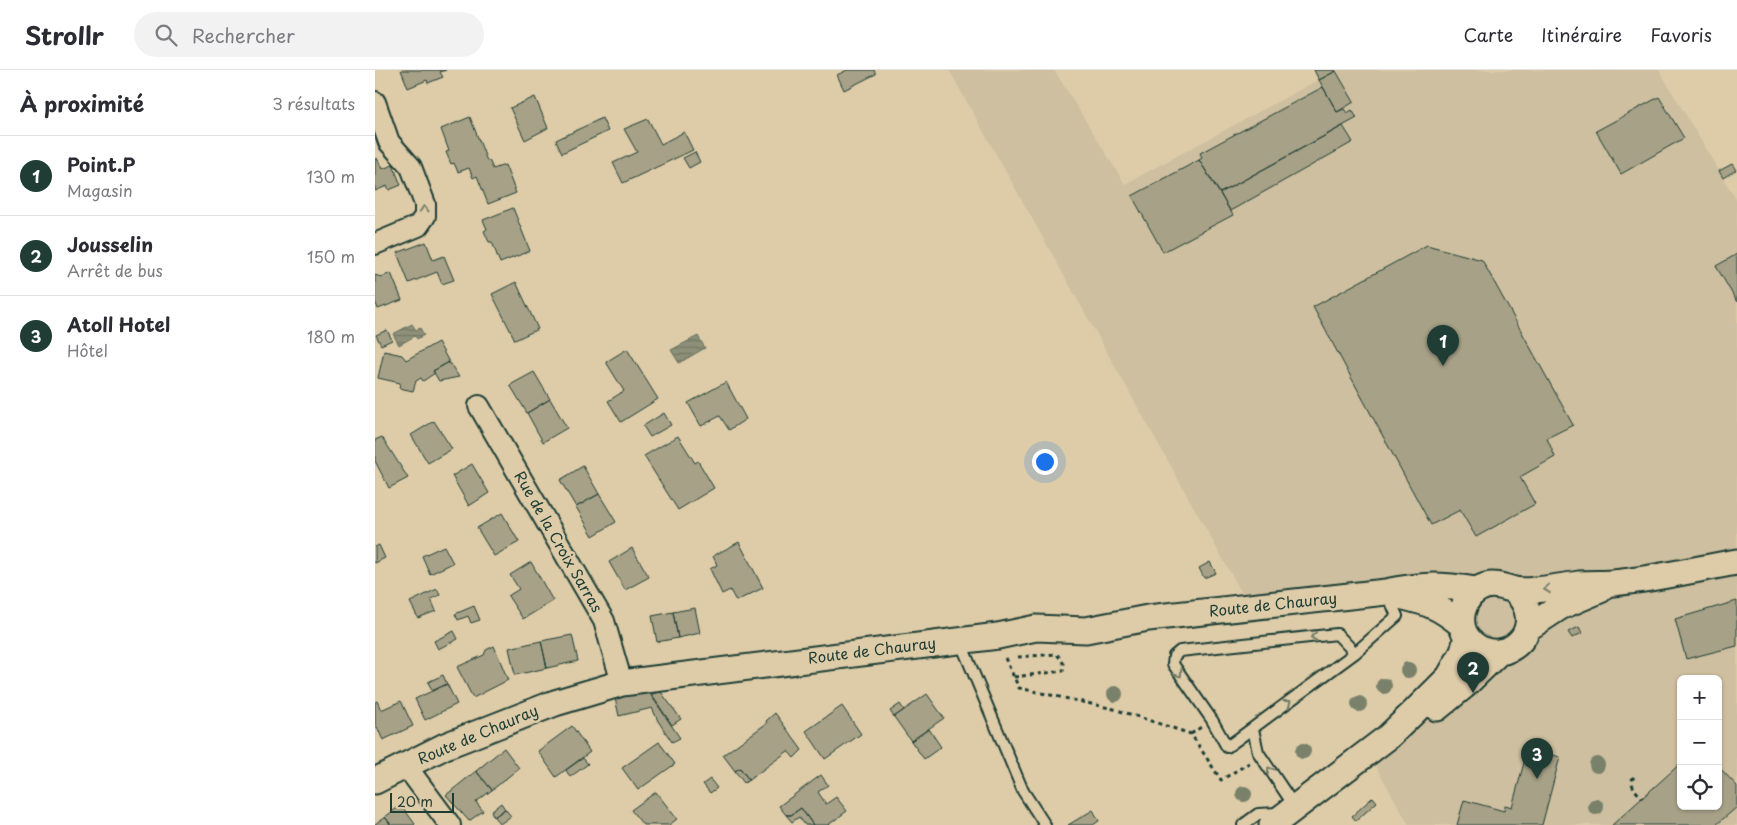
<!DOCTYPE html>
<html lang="fr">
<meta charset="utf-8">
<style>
body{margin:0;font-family:"Playpen Sans",sans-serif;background:#f2f2f3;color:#2b2b33}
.controls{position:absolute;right:15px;bottom:15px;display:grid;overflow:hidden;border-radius:8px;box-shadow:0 1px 4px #0004}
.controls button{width:45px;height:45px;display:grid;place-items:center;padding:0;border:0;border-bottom:1px solid #e1e1e2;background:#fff;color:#2b2b33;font:25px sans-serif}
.scale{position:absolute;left:15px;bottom:12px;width:64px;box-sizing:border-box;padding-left:5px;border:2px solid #1f3d34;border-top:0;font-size:14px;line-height:18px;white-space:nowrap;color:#1f3d34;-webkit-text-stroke:4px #decca9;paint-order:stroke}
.you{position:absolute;left:669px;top:391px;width:18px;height:18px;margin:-12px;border:4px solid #fff;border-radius:50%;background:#1a73e8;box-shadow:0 0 0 8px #1a73e833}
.badge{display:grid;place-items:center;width:32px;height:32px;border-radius:50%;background:#1f3d34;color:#fff;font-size:16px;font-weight:700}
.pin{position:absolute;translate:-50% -41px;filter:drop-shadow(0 1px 2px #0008)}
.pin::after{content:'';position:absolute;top:26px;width:18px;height:15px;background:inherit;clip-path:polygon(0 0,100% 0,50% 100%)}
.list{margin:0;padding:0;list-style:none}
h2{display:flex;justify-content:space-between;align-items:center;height:65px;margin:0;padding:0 20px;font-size:21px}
h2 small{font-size:16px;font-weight:400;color:#7c7c81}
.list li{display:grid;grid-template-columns:32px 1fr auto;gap:15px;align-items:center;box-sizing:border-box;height:80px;padding:0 20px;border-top:1px solid #e1e1e2}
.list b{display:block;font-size:19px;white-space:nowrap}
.list p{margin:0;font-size:16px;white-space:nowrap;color:#7c7c81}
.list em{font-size:16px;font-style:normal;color:#7c7c81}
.icon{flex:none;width:28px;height:28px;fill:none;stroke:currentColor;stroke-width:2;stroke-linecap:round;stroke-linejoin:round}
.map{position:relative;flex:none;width:1362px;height:755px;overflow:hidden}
header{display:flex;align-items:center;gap:30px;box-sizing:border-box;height:70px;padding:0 25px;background:#fff;border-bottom:1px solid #e1e1e2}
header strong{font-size:24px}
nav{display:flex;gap:28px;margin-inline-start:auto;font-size:18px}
.search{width:350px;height:45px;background:#f2f2f3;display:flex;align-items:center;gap:12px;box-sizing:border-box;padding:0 18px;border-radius:28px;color:#7c7c81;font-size:19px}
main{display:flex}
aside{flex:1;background:#fff}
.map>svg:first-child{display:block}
.built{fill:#cdbf9f;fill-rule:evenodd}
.water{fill:url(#water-rules);stroke:#626f5d}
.building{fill:#a6a187;stroke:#1f3d34}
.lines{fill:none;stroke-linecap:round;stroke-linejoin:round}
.service-casing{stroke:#1f3d34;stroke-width:14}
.minor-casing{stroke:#1f3d34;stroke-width:24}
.tertiary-casing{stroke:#1f3d34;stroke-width:29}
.path{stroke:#1f3d34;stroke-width:3;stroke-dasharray:4 4;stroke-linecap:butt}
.service{stroke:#decca9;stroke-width:10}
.minor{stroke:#decca9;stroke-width:20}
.tertiary{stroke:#decca9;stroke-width:25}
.tree{fill:#79816b}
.oneway{stroke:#757d69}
.labels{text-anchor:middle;stroke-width:5;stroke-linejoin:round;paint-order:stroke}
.street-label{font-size:15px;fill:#1f3d34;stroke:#decca9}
</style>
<header>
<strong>Strollr</strong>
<div class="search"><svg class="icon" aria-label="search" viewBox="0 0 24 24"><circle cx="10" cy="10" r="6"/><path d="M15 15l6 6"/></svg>Rechercher</div>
<nav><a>Carte</a><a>Itinéraire</a><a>Favoris</a></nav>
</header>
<main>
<aside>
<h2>À proximité<small>3 résultats</small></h2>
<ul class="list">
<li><span class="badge">1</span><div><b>Point.P</b><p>Magasin</p></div><em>130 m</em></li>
<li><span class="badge">2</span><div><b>Jousselin</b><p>Arrêt de bus</p></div><em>150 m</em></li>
<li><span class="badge">3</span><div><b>Atoll Hotel</b><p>Hôtel</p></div><em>180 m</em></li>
</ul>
</aside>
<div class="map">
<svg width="1362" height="755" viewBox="0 0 1362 755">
<defs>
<pattern id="water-rules" width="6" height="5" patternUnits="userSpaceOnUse" patternTransform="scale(1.25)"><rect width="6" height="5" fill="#8e9078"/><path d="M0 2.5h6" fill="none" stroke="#737763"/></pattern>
</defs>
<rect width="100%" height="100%" fill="#decca9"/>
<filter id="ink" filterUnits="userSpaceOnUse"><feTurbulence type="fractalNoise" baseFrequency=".02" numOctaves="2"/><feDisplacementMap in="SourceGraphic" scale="10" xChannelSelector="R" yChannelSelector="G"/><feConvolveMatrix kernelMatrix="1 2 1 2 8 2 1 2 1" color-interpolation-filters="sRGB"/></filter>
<g filter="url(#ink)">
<path class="built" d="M574,0H679L750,114L943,10L938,0H1284L1362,131V755H1034L986,670L1061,611L1080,571L1068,550L1032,533L994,534L882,550ZM1306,609H1343V736H1306Z"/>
<path class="water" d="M37,254L41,260L45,258L49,265L42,269L40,266L24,275L18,264Z
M323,266L330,278L304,293L296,280Z"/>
<path class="building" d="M26,0H71L65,2L68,7L53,13L52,10L33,18Z
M472,0H499L501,4L469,20L462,5Z
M939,0H960L961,1L944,10Z
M961,1L979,32L962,42L944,10Z
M948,17L962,42L969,39L972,43L977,40L982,48L845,123L824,90L827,88L825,83Z
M160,27L173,58L150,70L135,38Z
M1284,27L1309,68L1246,104L1221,61Z
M95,47L112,91L114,90L118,99L130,95L141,123L113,134L102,106L98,108L94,98L83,102L79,93L76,94L71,82L74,81L66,59Z
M227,48L233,61L187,83L181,70Z
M273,49L286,74L309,62L318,80L248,113L238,93L262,82L249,59Z
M968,56L978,72L855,141L845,123Z
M320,82L325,92L314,98L308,88Z
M2,88L7,99L18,95L26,115L14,120L12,116L0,121V89Z
M824,90L858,145L788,182L757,126Z
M1357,94L1361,100L1348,108L1344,101Z
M138,138L155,181L125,193L117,172H114L109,161L112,159L108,150Z
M51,172L58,190L69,186L79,210L67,214L62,202L34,213L22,183Z
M1052,175L1107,190L1198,355L1172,368L1180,387L1145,407L1160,434L1101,467L1085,440L1056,455L938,237Z
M1362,184V232L1341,196Z
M16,203L27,230L3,239L0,231V205L6,207Z
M141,212L163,259L140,270L117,224Z
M12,260L17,270L6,275L1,265Z
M63,272L74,292L58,301L60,303L48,311L46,308L41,311L38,321L24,318L25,313L3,308L9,281L27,285L31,290Z
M252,279L283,329L246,352L233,331L249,321L231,292Z
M74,292L84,307L64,311L58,301Z
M159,302L175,329L152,343L135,315Z
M351,312L371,349L354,360L345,346L326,356L313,333Z
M175,329L192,358L168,372L152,343Z
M289,343L296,355L275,367L268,356Z
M59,351L77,379L53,393L36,365Z
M303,366L320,393L323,391L339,418L303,440L269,386Z
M7,367L33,408L14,418L0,391V370Z
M97,394L114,423L94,436L77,406Z
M208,396L224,424L201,437L185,410Z
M224,424L241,452L218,466L201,437Z
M127,443L144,472L119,486L102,458Z
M364,472L388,518L361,531L355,520L347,524L335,499L342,495L338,486Z
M4,475L10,488L0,493V477Z
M69,476L78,493L55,504L47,486Z
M257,478L274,507L250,520L234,492Z
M156,492L178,531L148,549L133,526L144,519L135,505Z
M835,492L841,503L829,508L824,498Z
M62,519L65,525L56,529L61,541L43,548L35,532Z
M1362,531V576L1311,589L1300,549Z
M99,536L105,550L96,553L93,546L83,550L80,544Z
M320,538L325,563L303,568L298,542Z
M298,542L303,568L282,572L277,546Z
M1204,557L1207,563L1197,568L1193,562Z
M79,561L83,569L63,579L59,571Z
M197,565L203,591L172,598L166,571Z
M166,571L172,598L140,605L134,578Z
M119,576L133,610L98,628L82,597L109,585L111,580Z
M68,605L72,614L57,621L53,612Z
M72,614L82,634L50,650L40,629Z
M273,621L305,668L297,672L283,651L277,638L244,646L240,628Z
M286,622L306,649L297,655L276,624Z
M552,624L569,648L536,671L519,647Z
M2,631L6,640L26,631L38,656L8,670L0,653V632Z
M525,634L529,640L519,647L515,641Z
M467,636L486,664L450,689L431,661Z
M400,643L427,680L419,688L413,681L374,710L365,698L360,701L348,685L392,653L391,651Z
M197,656L215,682L181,707L163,681Z
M554,659L566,677L549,689L536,671Z
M284,672L300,694L263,720L247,698Z
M129,678L144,698L117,720L101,701Z
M1153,678L1185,687L1167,755H1082L1089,730L1129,741L1130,735L1137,737Z
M208,688L213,694L195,707L191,700Z
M1306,693V736H1343V696L1362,716V737L1341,755H1237Z
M365,698L374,710L369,713L360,701Z
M101,701L117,720L101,732L108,741L94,751L71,725Z
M446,705L453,715L443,722L451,734L461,727L472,741L453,755H438L426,738L416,745H411L404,736Z
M335,709L342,718L335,723L328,714Z
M281,722L302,749L294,755H268L256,740Z
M998,727L1002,732L981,751L977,746Z
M126,733L130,739L119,747L116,741Z
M26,735L40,754L39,755H16L10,747Z
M426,738L438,755H430L424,747L417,752L411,745H416Z
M130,739L136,746L125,754L119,747Z
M718,740L724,751L718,755H693Z
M10,747L16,755H0V754Z"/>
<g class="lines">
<defs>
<path id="service" d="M585,571L648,721L670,755
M980,583L962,564L805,581L799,586L798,594L837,650L852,677L980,583L1022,546L1013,525
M878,659L883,682L920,737
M868,755L883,744L905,743"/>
<path id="minor" d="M0,32L14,72L36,97L50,134V146L43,156L0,174
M104,336L229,551L247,613
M31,696L75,755"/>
<path id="tertiary" d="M1139,520C1177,556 1132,601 1098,574C1078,557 1086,523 1111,516C1122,513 1130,518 1140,520C1146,521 1153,521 1159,520C1174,519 1189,516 1204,514C1216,513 1227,514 1238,513C1280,509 1321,499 1362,492
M1021,525C1051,532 1063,535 1087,555
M1153,558L1185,537L1225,520
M1062,638L1089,616L1124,582
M0,711L70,676L180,633L247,613L623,566L661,558L711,560L773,548L1011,522C1046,514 1067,515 1101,520
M897,755L1013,667L1039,642L1074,607L1088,582L1092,567"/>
</defs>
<use href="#service" class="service-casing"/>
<use href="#minor" class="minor-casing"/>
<use href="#tertiary" class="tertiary-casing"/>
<path class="path" d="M630,588L644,618L739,639L816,664L846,710L874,693
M639,607L688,601L689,594L682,584L643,587
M816,664L826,657
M1259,707L1256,711L1259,719L1267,728"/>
<use href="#service" class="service"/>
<use href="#minor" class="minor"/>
<use href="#tertiary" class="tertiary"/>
</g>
<g class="tree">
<circle cx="1033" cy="600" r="8"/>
<circle cx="1009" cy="616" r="8"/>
<circle cx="740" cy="624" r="8"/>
<circle cx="984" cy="634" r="8"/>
<circle cx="928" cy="681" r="8"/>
<circle cx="1222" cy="695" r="8"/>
<circle cx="869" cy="724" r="8"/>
<circle cx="1221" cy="737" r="8"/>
</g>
<defs><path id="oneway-chevron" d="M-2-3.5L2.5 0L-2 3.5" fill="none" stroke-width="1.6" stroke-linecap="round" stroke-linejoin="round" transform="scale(1.25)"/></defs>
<g class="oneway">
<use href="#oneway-chevron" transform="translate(49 139) rotate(-93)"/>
<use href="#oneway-chevron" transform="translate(1172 519) rotate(174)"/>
<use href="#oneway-chevron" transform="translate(939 567) rotate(174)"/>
<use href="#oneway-chevron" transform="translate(804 604) rotate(55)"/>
<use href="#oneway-chevron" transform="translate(913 633) rotate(-37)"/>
<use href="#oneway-chevron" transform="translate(895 700) rotate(-124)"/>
</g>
</g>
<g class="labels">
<g class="street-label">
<text transform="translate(183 472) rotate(60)" y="5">Rue de la Croix Sarras</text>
<text transform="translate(898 535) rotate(-6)" y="5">Route de Chauray</text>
<text transform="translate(497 581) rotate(-7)" y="5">Route de Chauray</text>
<text transform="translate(103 665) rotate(-23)" y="5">Route de Chauray</text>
</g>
</g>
</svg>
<div class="controls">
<button>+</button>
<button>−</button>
<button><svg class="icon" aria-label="locate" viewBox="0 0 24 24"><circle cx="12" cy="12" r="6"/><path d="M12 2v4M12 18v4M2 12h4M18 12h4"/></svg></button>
</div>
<div class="scale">20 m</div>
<div class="you"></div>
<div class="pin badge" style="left:1068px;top:296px">1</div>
<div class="pin badge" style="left:1098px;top:623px">2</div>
<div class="pin badge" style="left:1162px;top:709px">3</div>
</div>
</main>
